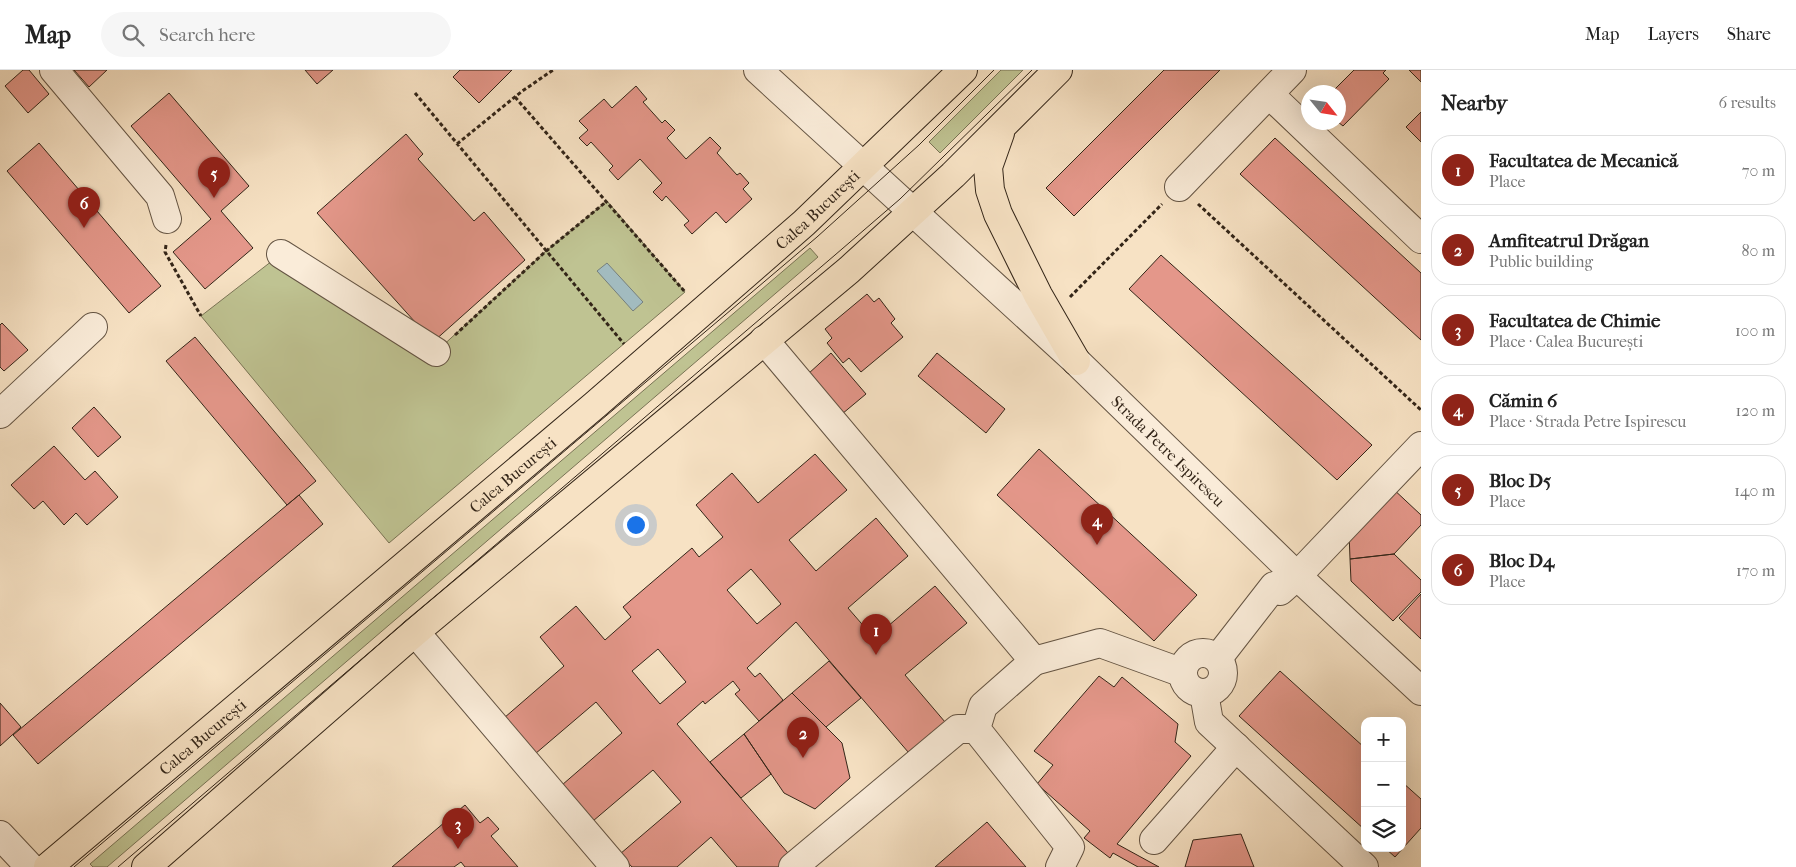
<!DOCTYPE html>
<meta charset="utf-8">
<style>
body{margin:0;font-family:"IM FELL French Canon",serif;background:#f6f6f6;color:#222}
.controls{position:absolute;right:15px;bottom:15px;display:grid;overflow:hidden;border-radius:10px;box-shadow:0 5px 20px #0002}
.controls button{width:45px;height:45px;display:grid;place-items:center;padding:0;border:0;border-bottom:1px solid #e0e0e0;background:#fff;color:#222;font:25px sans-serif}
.compass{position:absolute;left:1301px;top:15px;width:45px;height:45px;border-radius:50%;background:#fff;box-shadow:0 5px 20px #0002;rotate:120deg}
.you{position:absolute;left:635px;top:454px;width:18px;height:18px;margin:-12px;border:4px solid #fff;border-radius:50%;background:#1a73e8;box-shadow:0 0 0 8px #1a73e833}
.badge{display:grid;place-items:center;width:32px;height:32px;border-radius:50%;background:#8f2418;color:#fff;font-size:16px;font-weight:700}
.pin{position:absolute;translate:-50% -41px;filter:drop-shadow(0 1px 2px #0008)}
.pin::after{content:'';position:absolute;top:26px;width:18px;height:15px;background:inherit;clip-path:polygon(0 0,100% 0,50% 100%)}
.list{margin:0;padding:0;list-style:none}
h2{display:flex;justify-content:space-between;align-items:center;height:65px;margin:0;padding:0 20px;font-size:21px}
h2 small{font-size:16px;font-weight:400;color:#767676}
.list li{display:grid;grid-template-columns:32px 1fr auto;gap:15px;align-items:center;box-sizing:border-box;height:70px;margin:0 10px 10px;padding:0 10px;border:1px solid #e0e0e0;border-radius:20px}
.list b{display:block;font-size:19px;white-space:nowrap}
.list p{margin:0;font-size:16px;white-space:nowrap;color:#767676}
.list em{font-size:16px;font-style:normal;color:#767676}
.icon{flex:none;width:28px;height:28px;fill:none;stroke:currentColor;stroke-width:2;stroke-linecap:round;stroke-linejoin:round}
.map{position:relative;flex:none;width:1421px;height:797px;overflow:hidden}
header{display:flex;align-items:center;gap:30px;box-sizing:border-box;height:70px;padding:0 25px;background:#fff;border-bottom:1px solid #e0e0e0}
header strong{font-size:24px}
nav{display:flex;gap:28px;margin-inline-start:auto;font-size:18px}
.search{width:350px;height:45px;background:#f6f6f6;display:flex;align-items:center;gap:12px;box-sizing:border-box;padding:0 18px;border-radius:28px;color:#767676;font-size:19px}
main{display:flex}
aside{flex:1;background:#fff}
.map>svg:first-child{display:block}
.green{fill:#bfc392;stroke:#797455}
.water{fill:#a2bbbf;stroke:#767f7c}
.building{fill:#e4978a;stroke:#332518;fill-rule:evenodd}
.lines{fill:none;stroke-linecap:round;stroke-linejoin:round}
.minor-casing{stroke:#645443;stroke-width:30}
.major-casing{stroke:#332518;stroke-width:30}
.path{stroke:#332518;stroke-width:3;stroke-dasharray:4 2.5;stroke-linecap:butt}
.minor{stroke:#faecd9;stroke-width:28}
.major{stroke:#f7e2c4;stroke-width:28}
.tram{stroke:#332518;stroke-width:1}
.labels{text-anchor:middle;stroke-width:5;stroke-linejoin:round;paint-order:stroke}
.street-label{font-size:16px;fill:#332518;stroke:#faecd9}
</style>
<header>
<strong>Map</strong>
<div class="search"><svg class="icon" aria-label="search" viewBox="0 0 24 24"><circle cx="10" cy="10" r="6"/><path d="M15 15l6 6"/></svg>Search here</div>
<nav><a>Map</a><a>Layers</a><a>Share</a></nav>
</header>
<main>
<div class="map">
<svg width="1421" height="797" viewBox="0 0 1421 797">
<rect width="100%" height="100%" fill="#f7e2c4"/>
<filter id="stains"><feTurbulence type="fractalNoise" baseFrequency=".004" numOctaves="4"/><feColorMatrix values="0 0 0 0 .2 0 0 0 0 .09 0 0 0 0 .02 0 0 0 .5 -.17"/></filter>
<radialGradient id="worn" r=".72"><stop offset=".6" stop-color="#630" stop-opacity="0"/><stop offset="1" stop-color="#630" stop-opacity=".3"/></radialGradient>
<path class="green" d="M1001,0H1023L940,83L929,72Z
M607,131L685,222L389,473L201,246L281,184L427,290L545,182Z
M810,178L818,187L107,797H93L90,794Z"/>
<path class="water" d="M607,193L643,232L633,241L597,201Z"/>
<path class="building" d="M23,0H29L49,24L28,43L5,16Z
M74,0H107L89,17Z
M305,0H333L317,14Z
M460,0H512L479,33L453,7Z
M1164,0H1220L1074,146L1046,118Z
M1354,0H1386L1383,3L1389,9L1343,56L1338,52V22H1332Z
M1409,0H1421V12Z
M636,16L647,29L643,32L662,53L665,50L675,60L667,68L686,89L710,67L721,78L717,83L737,105L740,103L749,113L743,119L752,129L726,153L716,142L692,164L684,155L689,151L666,126L662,131L653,122L662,113L640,89L618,110L609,100L613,96L591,72L587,76L579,68L588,60L579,51L604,29L612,38Z
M169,23L249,116L221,141L253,178L205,219L173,182L211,149L131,56Z
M1421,42V72L1406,57Z
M406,64L423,84L418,89L474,151L484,142L525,190L433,272L317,143Z
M1275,68L1421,203V270L1240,104Z
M39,73L161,216L129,243L7,101Z
M1161,185L1372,375L1337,410L1129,219Z
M867,224L874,232L879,228L895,249L891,253L903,267L861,302L849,288L843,293L827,273L832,268L825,259Z
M2,253L28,280L4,301L0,297V255Z
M195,267L316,411L287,435L166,291Z
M831,283L866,324L842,344L808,304Z
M937,283L1005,339L986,363L918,306Z
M94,337L121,367L98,387L72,358Z
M54,376L85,410L95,401L118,427L87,455L76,443L64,455L43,431L34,439L11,415Z
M1039,379L1197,525L1154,571L997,425Z
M815,384L847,420L789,470L816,501L876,448L908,486L848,538L874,568L935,516L967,553L905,605L951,659L915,690L796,552L747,598L755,607L760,603L783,630L759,651L735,624L740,620L733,611L705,634L703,631L677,654L794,790L786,797H737L711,767L677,797H632L620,784L681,732L653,700L593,751L562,715L622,663L596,632L535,684L504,648L564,596L540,567L576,536L605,570L631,547L623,537L692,478L699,487L723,467L696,435L732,403L758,433ZM751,499L781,534L757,554L727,520ZM658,579L686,612L660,634L632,601Z
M1390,416L1421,445V455L1394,484L1350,489L1349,462Z
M299,425L323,454L38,694L13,665Z
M1394,484L1421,510V522L1393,551L1351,511L1350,489Z
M1421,524V569L1399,548Z
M829,591L861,628L826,657L792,623Z
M1280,601L1365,678V760L1239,646Z
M1099,606L1114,617L1122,607L1178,654L1175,672L1191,686L1117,774L1159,797H1138L1113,783L1110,788L1084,768L1090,761L1037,714L1053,695L1034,681Z
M792,623L842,673L850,708L815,739L784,723L744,664Z
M0,633L21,657L0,676Z
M744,664L771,704L741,728L710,692Z
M1402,712L1421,729V758L1395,787L1385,778H1402Z
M465,735L480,753L488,747L499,759L491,766L518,797H465L461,792L454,797H392Z
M987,752L1026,797H935Z
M1241,764L1254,797H1185L1193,770Z"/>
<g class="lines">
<defs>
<g id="minor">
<path d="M54,0L160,126L167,149"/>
<path id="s1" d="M758,0L1076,291L1297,506L1421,621"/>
<path d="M1270,25L1421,169"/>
<path d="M1179,117L1292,0"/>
<path d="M281,184L436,282"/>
<path d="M764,270L1034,591L1100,573L1183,603"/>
<path d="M0,344L93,257"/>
<path d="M415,562L615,797"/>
<circle cx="1203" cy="603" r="20"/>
<path d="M1218,588L1274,516L1280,521L1297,506L1421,376"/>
<path d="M1034,591L983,636L976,659L1070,777L1060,797"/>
<path d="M1204,623L1209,652L1364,797"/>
<path d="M0,765L30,797"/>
<path d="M1154,770L1236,677"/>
<path d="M793,797L958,659H976"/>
</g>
<g id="major">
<path d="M1000,63L988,97L990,120L998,144L1038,225L1076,291"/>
<path id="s2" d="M48,797L595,335L804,153L963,0"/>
<path d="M146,797L415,562L849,200L953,105L1058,0"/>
</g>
</defs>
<use href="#minor" class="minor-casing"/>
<use href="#major" class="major-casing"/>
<path class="path" d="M415,23L624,274
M515,27L685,222
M457,74L521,22L553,0
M1198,134L1421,340
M166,175L165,182L201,246
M1070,227L1162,134
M455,265L545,182L607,131"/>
<use href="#minor" class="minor"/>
<use href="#major" class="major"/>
<path class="tram" d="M74,797L817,167L919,75L994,0
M118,797L835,185L900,129L1032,0"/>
</g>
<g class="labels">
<g class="street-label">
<text dy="6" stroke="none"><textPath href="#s2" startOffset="1012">Calea București</textPath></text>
<text dy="6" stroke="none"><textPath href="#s1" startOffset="560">Strada Petre Ispirescu</textPath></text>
<text dy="6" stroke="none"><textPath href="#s2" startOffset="608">Calea București</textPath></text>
<text dy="6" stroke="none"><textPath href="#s2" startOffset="202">Calea București</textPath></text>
</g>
</g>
<rect width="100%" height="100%" filter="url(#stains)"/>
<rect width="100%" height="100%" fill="url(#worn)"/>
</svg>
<div class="controls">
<button>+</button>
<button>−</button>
<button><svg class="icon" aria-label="layers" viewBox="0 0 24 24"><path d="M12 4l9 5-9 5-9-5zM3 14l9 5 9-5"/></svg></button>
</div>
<svg class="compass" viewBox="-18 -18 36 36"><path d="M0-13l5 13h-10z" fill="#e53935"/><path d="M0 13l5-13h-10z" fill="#767676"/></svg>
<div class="you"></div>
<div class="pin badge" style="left:876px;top:585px">1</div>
<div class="pin badge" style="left:803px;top:688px">2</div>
<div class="pin badge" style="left:458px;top:779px">3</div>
<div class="pin badge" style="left:1097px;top:475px">4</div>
<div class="pin badge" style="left:214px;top:128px">5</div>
<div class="pin badge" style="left:84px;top:158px">6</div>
</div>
<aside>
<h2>Nearby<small>6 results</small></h2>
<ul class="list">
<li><span class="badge">1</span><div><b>Facultatea de Mecanică</b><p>Place</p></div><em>70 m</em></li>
<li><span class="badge">2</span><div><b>Amfiteatrul Drăgan</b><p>Public building</p></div><em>80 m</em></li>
<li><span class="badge">3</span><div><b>Facultatea de Chimie</b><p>Place · Calea București</p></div><em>100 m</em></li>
<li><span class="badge">4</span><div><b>Cămin 6</b><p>Place · Strada Petre Ispirescu</p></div><em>120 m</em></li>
<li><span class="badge">5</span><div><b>Bloc D5</b><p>Place</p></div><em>140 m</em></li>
<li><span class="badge">6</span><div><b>Bloc D4</b><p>Place</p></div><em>170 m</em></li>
</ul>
</aside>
</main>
